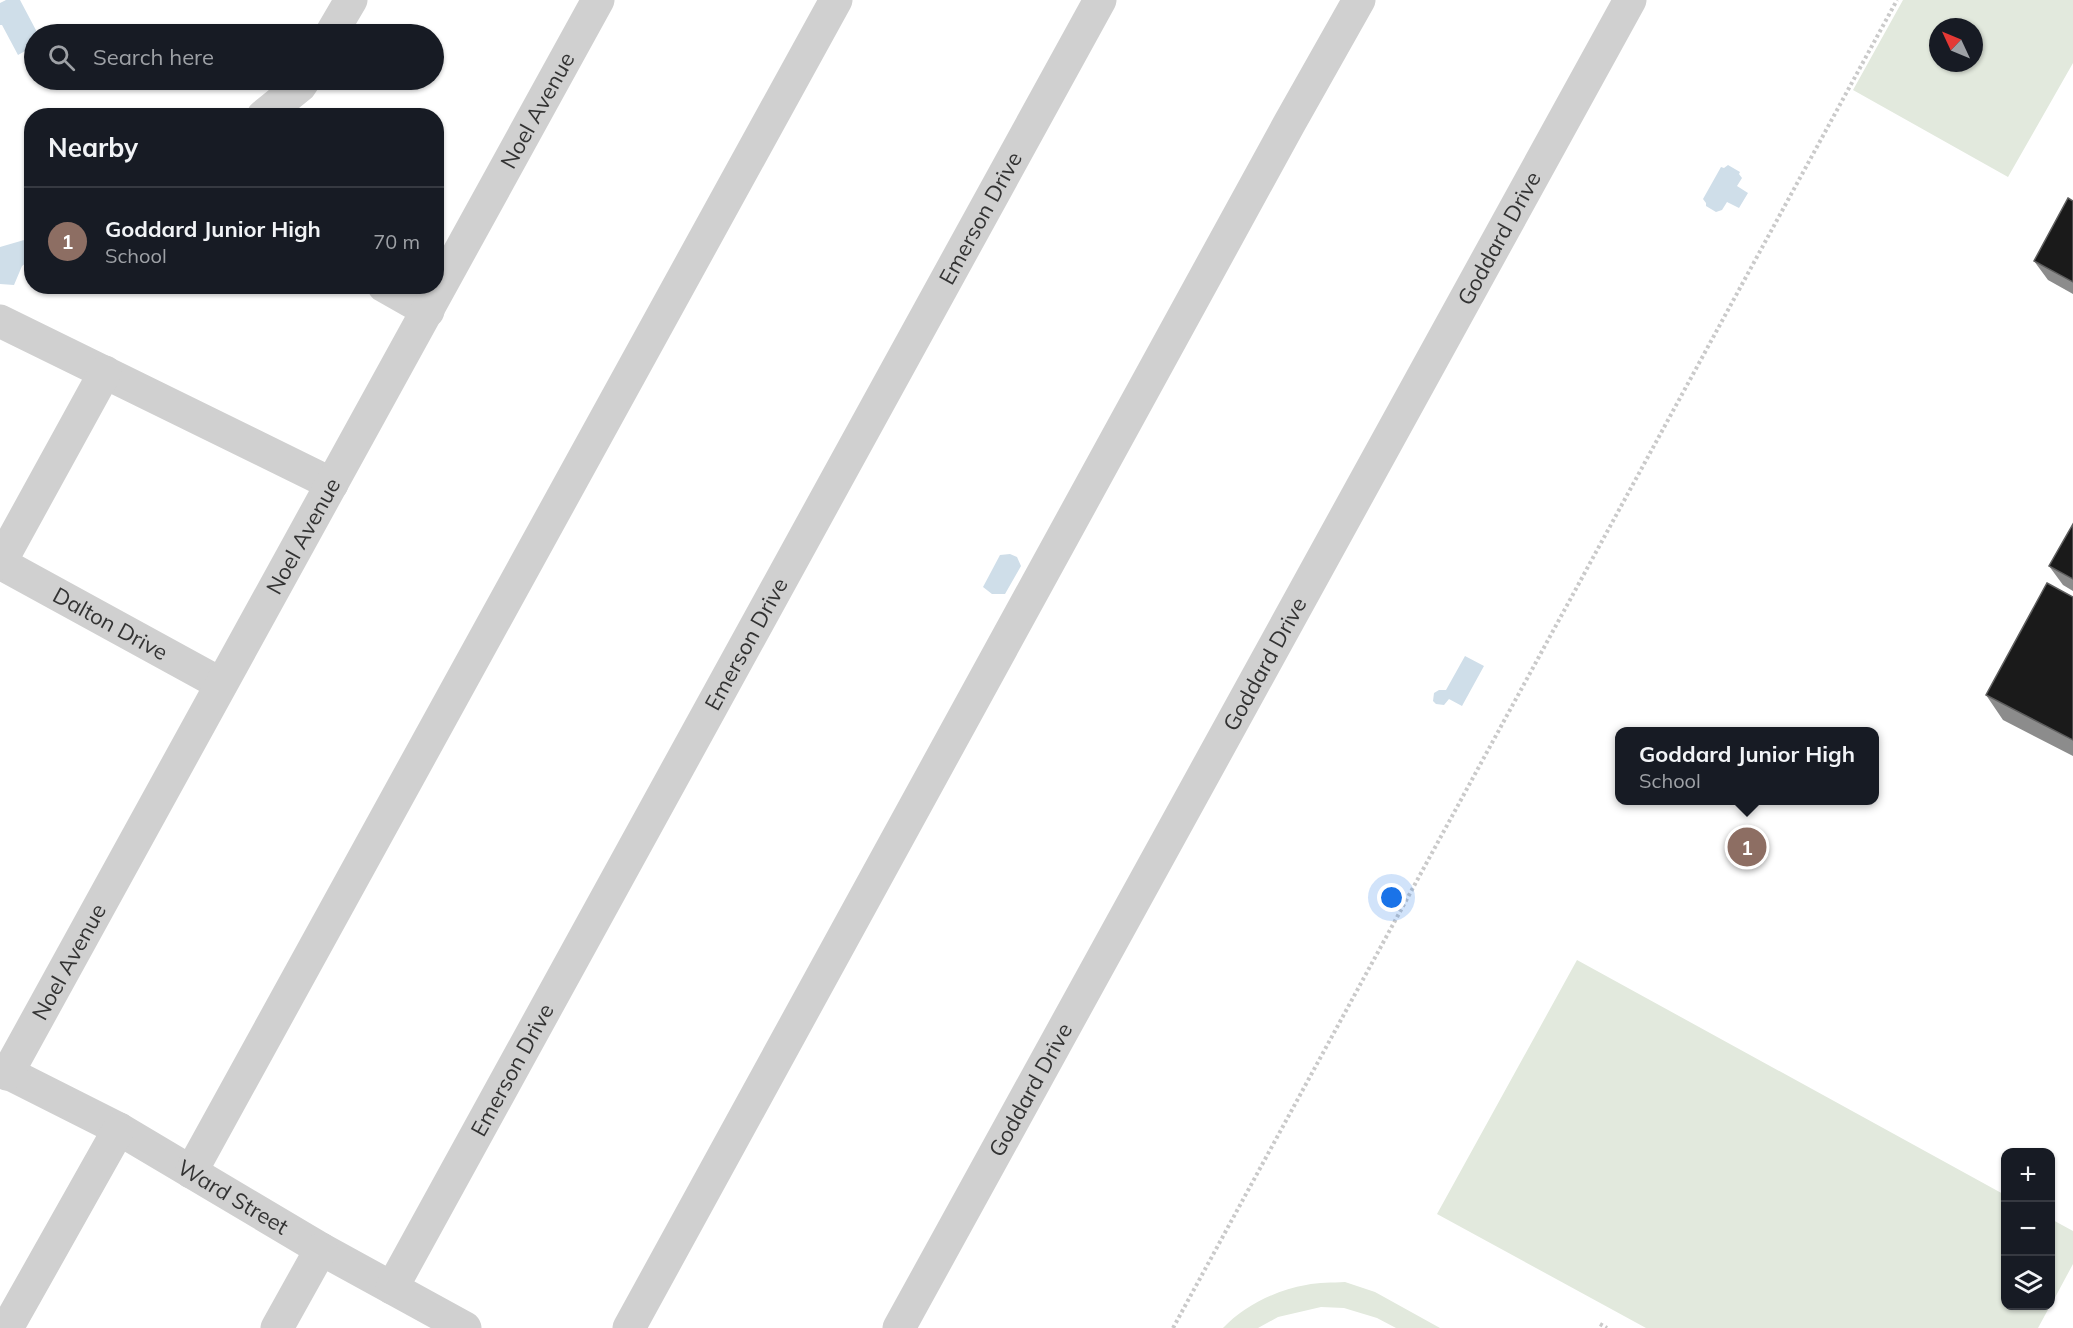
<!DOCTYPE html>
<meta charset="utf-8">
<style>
body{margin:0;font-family:Mulish,sans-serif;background:#20242c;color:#f1f3f6}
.controls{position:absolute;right:18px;bottom:18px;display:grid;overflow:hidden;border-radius:12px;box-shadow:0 2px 4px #0004}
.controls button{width:54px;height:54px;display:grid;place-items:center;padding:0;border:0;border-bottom:2px solid #363941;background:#171b24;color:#f1f3f6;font:30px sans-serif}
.compass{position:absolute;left:1929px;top:18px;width:54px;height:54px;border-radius:50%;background:#171b24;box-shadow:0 2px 4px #0004;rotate:314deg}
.you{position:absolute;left:1392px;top:898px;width:21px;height:21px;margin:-15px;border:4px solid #fff;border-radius:50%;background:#1a73e8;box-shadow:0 0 0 9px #1a73e833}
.badge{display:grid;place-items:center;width:39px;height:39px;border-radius:50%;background:#d93025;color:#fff;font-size:20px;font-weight:700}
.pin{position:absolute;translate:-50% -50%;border:3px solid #fff;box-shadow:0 2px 6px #0006}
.popup{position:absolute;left:1615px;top:727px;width:264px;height:78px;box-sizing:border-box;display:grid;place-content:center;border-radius:12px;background:#171b24;filter:drop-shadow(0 2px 4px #0005);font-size:20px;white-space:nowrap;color:#9ea1a6}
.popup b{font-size:22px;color:#f1f3f6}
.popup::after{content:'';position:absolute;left:50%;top:100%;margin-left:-12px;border:12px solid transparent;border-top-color:#171b24}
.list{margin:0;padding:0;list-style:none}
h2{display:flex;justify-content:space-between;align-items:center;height:78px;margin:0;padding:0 24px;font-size:26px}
h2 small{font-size:20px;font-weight:400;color:#9ea1a6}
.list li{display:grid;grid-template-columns:39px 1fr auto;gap:18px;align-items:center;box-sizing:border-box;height:108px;padding:0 24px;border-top:2px solid #363941}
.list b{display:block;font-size:22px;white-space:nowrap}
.list p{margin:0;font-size:20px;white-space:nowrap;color:#9ea1a6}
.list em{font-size:20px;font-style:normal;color:#9ea1a6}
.icon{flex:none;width:33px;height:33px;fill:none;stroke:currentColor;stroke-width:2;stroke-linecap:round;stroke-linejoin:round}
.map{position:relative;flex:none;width:2073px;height:1328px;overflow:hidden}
.search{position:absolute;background:#171b24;box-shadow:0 2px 4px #0004;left:24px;top:24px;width:420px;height:66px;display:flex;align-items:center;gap:15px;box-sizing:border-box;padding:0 21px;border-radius:33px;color:#9ea1a6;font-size:22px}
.panel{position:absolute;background:#171b24;box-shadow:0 2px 4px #0004;left:24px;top:108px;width:420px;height:186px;border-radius:24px}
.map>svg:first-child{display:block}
.green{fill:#e2e9dd;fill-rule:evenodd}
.water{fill:#cfdee9}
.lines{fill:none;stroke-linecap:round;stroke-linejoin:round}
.path{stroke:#cacaca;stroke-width:4;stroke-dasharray:3 3;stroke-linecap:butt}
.minor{stroke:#d0d0d0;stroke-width:33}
.wall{fill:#8c8c8c}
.building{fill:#1a1a1a;stroke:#5f5f5f;stroke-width:1.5}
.labels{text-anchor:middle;stroke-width:6;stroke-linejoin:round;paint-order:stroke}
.street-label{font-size:22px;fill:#333;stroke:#fff}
</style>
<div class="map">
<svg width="2073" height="1328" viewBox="0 0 2073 1328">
<rect width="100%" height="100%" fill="#fff"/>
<path class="green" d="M1903,0H2073V63L2008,177L1853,90ZM1938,27H1974V63H1938Z
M1577,960L2005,1195L2006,1306H2050L2038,1328H1646L1437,1214Z
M2051,1219L2073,1231V1264L2051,1305Z
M1345,1282L1375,1292L1440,1328H1396L1377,1318L1344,1308L1321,1307L1278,1317L1258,1328H1223C1244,1306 1276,1290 1306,1285C1319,1282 1332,1283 1345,1282Z"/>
<path class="water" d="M6,0H20L38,34H34V46L18,55L2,25H0V3Z
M1728,165L1740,172L1739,174L1742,178L1737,186L1748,193L1739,208L1727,202L1722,210L1716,212L1706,206V203L1703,199L1721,167L1724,168Z
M31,238V264L26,263L22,266L14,285L0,284V247Z
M1010,554L1017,557L1021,566L1005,594H992L983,587L1000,555Z
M1465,656L1484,666L1462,706L1449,699L1444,705L1436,704L1433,701L1434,693L1439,690H1446Z"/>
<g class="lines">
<path class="path" d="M1600,1324L1607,1328
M1173,1328L1897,0"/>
<g class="minor">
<path d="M331,34L351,0"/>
<path d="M263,116L300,86L304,80"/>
<path d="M384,286L428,311"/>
<path d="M0,321L332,484"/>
<path id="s1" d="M0,563L221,684"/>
<path d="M0,563L105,372"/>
<path id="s2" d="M0,1069L119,1129L321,1249L465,1328"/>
<path id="s3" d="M7,1074L598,0"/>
<path d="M191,1172L836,0"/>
<path id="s4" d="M392,1288L1100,0"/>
<path d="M7,1328L119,1129"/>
<path d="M277,1328L321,1249"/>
<path d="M629,1328L1289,124L1359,0"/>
<path id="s5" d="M899,1328L1630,0"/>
</g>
</g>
<path class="wall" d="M2073,201V294L2048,280L2034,261Z
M2073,524V591L2063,585L2049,566Z
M2073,597V756L2003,720L1986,695Z"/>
<path class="building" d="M2068,198L2073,201V282L2034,261Z
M2073,524V579L2049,566Z
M2047,583L2073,597V740L1986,695Z"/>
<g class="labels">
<g class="street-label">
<text dy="8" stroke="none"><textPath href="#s3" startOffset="1100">Noel Avenue</textPath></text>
<text dy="8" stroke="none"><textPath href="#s4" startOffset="1221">Emerson Drive</textPath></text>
<text dy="8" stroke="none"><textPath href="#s5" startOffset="1244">Goddard Drive</textPath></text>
<text dy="8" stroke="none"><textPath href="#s3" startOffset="614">Noel Avenue</textPath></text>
<text dy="8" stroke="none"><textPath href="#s1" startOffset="126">Dalton Drive</textPath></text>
<text dy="8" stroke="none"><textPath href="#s4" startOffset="735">Emerson Drive</textPath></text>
<text dy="8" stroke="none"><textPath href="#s5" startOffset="758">Goddard Drive</textPath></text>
<text dy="8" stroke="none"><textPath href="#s3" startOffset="128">Noel Avenue</textPath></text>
<text dy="8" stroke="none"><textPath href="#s4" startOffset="249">Emerson Drive</textPath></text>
<text dy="8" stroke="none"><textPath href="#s5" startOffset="272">Goddard Drive</textPath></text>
<text dy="8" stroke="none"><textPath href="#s2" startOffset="266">Ward Street</textPath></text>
</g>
</g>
</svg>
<div class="controls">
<button>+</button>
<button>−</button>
<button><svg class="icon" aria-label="layers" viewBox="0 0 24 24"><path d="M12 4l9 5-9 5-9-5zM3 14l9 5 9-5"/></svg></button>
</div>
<svg class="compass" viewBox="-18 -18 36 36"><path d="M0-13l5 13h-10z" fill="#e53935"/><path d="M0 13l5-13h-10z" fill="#9ea1a6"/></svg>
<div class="you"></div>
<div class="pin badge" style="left:1747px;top:847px;background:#8d6e63">1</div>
<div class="popup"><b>Goddard Junior High</b>School</div>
<div class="search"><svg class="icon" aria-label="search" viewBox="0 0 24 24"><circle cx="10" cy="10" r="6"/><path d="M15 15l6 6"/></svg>Search here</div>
<section class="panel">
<h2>Nearby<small></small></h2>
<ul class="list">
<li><span class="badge" style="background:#8d6e63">1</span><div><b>Goddard Junior High</b><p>School</p></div><em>70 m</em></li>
</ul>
</section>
</div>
